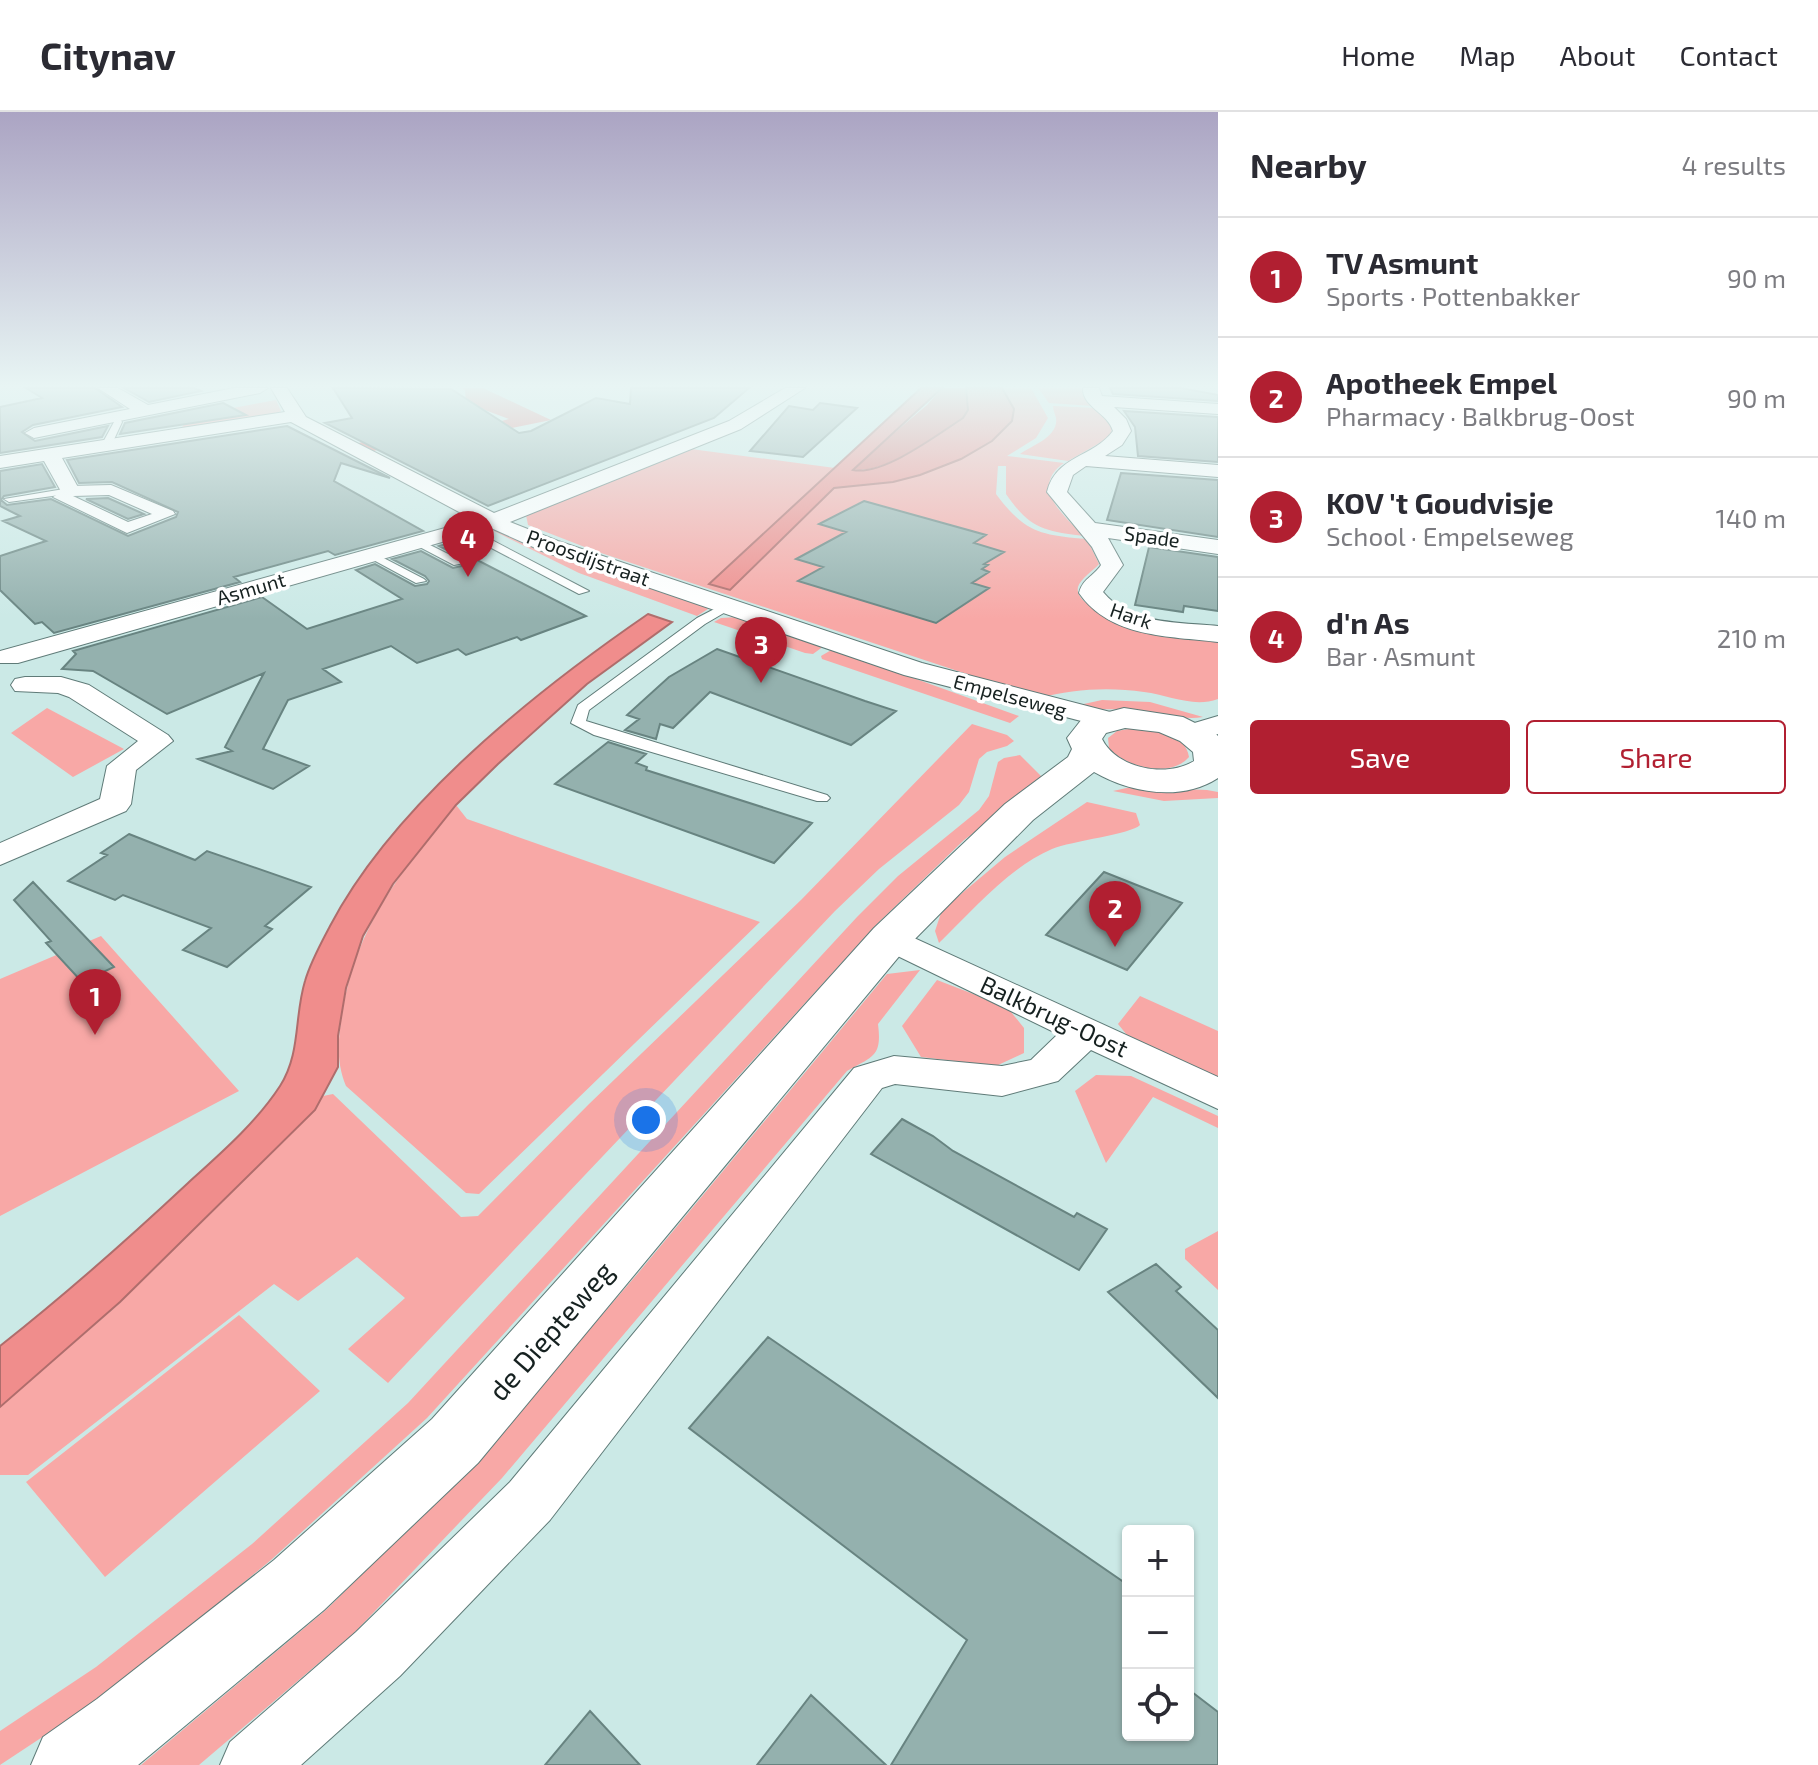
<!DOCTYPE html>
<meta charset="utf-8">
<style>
body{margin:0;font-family:"Exo 2",sans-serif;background:#f2f2f3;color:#2b2b33}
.controls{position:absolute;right:24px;bottom:24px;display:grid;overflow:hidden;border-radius:8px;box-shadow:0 2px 6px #0004}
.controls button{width:72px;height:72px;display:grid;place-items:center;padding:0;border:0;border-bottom:2px solid #e1e1e2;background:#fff;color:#2b2b33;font:40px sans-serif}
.you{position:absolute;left:646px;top:1008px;width:28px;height:28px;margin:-20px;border:6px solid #fff;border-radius:50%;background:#1a73e8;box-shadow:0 0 0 12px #1a73e833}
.badge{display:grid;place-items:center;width:52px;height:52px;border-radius:50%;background:#b11f31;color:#fff;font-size:26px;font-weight:700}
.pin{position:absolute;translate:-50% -66px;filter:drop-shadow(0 2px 4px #0008)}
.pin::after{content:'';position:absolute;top:42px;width:28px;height:24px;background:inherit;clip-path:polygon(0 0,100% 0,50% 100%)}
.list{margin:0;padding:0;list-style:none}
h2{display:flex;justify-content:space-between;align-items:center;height:104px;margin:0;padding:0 32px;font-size:34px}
h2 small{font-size:26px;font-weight:400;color:#7c7c81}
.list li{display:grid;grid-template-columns:52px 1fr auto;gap:24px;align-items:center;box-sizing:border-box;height:120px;padding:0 32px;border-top:2px solid #e1e1e2}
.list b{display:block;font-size:30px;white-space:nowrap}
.list p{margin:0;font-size:26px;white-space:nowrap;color:#7c7c81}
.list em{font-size:26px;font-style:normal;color:#7c7c81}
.actions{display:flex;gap:16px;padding:24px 32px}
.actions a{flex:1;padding:18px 0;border:2px solid #b11f31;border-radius:8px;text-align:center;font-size:28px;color:#b11f31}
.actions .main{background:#b11f31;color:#fff}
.icon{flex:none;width:44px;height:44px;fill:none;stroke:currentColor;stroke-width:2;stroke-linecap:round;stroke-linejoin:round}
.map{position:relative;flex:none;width:1218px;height:1653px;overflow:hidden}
header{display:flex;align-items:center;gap:48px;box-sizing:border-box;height:112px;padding:0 40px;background:#fff;border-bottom:2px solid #e1e1e2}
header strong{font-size:38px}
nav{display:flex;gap:44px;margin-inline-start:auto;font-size:28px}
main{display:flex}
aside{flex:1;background:#fff}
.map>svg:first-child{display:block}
.green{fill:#f8a8a6}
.forest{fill:#e07f7e}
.water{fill:#f08d8c;stroke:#af6d6c;stroke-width:2}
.building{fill:#94b1ae;stroke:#688481;stroke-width:2}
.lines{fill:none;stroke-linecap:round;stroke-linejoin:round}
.service-casing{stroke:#5f7b78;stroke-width:2}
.pedestrian-casing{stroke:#5f7b78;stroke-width:2}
.minor-casing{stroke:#5f7b78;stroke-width:2}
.tertiary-casing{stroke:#5f7b78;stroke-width:2}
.service{fill:#fff;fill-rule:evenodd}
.pedestrian{fill:#fff;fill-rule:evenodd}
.minor{fill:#fff;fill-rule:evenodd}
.tertiary{fill:#fff;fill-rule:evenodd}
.labels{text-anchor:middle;stroke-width:7;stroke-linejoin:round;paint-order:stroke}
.far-street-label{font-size:20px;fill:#162120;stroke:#fff}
.street-label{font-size:24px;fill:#162120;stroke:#fff}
.near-street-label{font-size:28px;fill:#162120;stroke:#fff}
</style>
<header>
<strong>Citynav</strong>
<nav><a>Home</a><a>Map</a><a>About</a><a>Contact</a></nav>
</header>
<main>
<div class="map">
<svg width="1218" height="1653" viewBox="0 0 1218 1653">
<rect width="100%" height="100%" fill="#cbe9e6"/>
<path class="green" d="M1002,276H1031L1048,306L1036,326L1007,344L1064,351C1029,375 1064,404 1084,424C1044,419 1030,417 1006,382V354H998L996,382C1025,421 1041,423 1087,427L1099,452C1094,458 1080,467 1078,475C1071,506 1196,523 1218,527V587C1193,596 1169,583 1144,580C1109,575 1073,577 1039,586L595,439L528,413L526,403L691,337L835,356L709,472L780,430L834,376L893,370L921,363L961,347L1014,297Z
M1038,276H1083V283L1093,294L1049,291Z
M276,288L281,299L275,303L180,319L184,312L233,296Z
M1053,294L1096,296C1105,305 1116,311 1110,325L1068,349L1020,342C1031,334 1059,325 1056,306C1055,302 1053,298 1053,294Z
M495,417L707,495L708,497L697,504L579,461L492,418Z
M738,505L824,534L813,542L805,541L714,510L721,506Z
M833,537L1019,604L1010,611L822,547L821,544Z
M1102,588L1150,590L1203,605C1180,609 1157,599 1134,598C1112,596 1092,599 1070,595Z
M47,596L124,637L73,665L11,621Z
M972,612L1007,623L1014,629L1007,634L987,640L979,647L969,680L959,693L879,757L835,799L388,1271L348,1237L405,1186L357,1145L298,1189L274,1172L28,1363H0V1295L119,1192L323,984L333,982L461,1105L478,1104L589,992L802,787Z
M1134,616C1153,618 1186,621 1189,645C1170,667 1125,655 1109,636L1108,626L1117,619Z
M1020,643L1045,668L964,728L877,812L427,1306L271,1448L109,1581L0,1653V1619L96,1555L252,1432L408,1291L857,805L898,764L979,698L989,684L998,650L1004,646Z
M1131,675L1207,678L1218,680V686L1164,689L1113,679Z
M1087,690L1136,701L1140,713C1132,722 1071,729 1052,737C1008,756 973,798 939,831L935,819L942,798L1005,745Z
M456,693L467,707L760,810L479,1082L466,1081L346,974C336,950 338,928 342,902C356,813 401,760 456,693Z
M101,824L239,979L0,1104V867Z
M920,858L878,912C882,944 874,944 847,959L502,1366L354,1521L199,1653H141L327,1497L478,1347L639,1160L887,862Z
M937,868L1007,895L1024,916V941L996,954L921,945L902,914Z
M1140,884L1218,919V965L1127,923L1118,912Z
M1096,963L1131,964L1218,1004V1016L1153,985L1106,1051L1075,979Z
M1218,1119V1178L1185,1147V1137Z
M239,1203L320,1279L105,1465L26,1370Z"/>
<path class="forest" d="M461,276H483L551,308L432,332L406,331L369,340L355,332C406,317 458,322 509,307L466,291L465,278Z
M942,276H966L968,298L963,306C938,322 881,365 852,357L927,293Z"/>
<path class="water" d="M921,276H942L853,358C883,364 937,323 963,306L968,298L966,276H1002L1014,297L1012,309L992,329L961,347L920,363L893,370L834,376L730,478L709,472Z
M648,502L672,510L587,572L498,652L456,693L393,772L363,824L346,876L338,924V955L315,998L120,1190L0,1295V1234C66,1182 127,1128 188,1071C220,1042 256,1011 280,974C301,941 294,905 305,869C310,851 321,831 330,814C394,692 536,579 648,502Z"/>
<path class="building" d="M26,276H95L122,295L33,313L22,320L35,329L108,314L102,325L0,341V295L42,286Z
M124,276H194L201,279L149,290Z
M333,276L451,277L519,321L531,319L596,286L630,292L631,276H749L714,306L488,394L325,311L352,306Z
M1110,276H1181L1218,283V289L1113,282Z
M223,291L246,303L120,322L125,311Z
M820,291L857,296L803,345L750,339L789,294L813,298Z
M1124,299L1218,305V350L1138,344L1135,315Z
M287,314L390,366L341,351L334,369L423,419L335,443L328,439L234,465L240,470L54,521L42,510L35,512L0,478V444L46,429L3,409L20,404L0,394V359L42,352L55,375L4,384L1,388L7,393L51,387L128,424L176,405L178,400L112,370L79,371L67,348Z
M1121,361L1218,368V425L1107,408Z
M108,386L144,402L128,407L86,387Z
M864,389L986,423L974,431L1004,440L984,452L988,453L982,457L989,460L972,471L989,476L936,511L798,469L823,455L796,447L846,420L819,412Z
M446,432L586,504L521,528L517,525L466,543L458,537L417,551L391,534L323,557L341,570L288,588L263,637L309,654L273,677L198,647L232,639L225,635L264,561L167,602L93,559L62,557L76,542L73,539L262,485L307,517L402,487L356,458L375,452L415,474L427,472L429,469L425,464L392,447L421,439L453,456L466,453L463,446L439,434Z
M1149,435L1218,445V499L1184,494L1183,500L1135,493Z
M717,537L865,589L896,599L851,633L710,580L673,616L660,612L656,627L625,618L639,607L627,603L669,565Z
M608,630L646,642L636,651L647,655L646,658L812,711L774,751L555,672Z
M129,722L195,748L207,739L311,775L265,814L272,817L227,855L183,838L211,816L123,783L115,788L68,769L107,743L101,741Z
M1104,760L1182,791L1127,858L1046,823Z
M33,770L114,855L82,870L46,831L51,829L14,788Z
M902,1007L933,1024L953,1039L1074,1105L1077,1101L1107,1117L1079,1158L871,1042Z
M1156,1152L1181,1175L1176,1179L1218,1218V1286L1108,1180Z
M768,1225L1128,1473V1623H1188V1577L1218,1600V1653H891L967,1528L689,1316Z
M811,1583L886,1653H757Z
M590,1599L640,1653H545Z"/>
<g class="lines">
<defs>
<path id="service" d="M112,303H118L122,310L111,334L106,337L101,334L114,310Z
M70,376L75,379L74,381L9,390L4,387Z
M459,415H467L589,479L579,482L459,419Z
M418,427L462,449L464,451L454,453L414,432L412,430Z
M372,440L424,467L426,469L416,471L368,445V441Z
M724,492L734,495L705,512L589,598L586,609L827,683L830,686L827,689H817L594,623L571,611L578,593L697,506Z"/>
<path id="pedestrian" d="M111,373L173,399L175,402L127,421L53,385L70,374ZM109,383L152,402L128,410L73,384Z"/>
<path id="minor" d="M98,276H118L148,293L234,276H268L260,281L34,326L25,321L34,316L130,297Z
M271,276H287L306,305L494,401L729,309L785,276H805L741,317L510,410L558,429L922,551L1118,602L1122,608L1118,614L1108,616L904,563L542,439L491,416L18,551H0V539L474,408L291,310L62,346L80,379L70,385L63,383L44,349L0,356V344L285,300Z
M1083,276H1099L1102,284L1218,292V302L1114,295L1126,307L1131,319L1122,333L1105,344L1218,353V365L1086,354L1073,363L1067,380L1095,411L1218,428V442L1108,426L1123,453L1103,480C1130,513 1179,510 1218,514V530C1169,524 1110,526 1079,481C1083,466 1093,465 1101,453L1092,435L1047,380C1056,343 1093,346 1113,319C1108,301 1082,295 1083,276Z
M25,565H61L89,573L168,623L173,629L136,658L131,692L126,699L0,753V731L100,687L107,654L138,629L69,585L58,581L15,579L11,573L15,567Z
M1218,604V622L1191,630L1181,627L1177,621L1181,615Z
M890,815L1218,965V997L1091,938L1058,969L1002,984L895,972L882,976L550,1408L400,1564L301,1653H220L230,1630L356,1520L510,1370L854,956L894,944L1002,954L1031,948L1058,922L877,834L872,826L877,818Z"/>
<path id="tertiary" d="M1124,596L1183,605L1215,621L1218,624V666C1181,690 1130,681 1094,660L1033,708L906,836L478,1351L324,1498L138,1653H31L43,1625L97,1587L274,1448L432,1307L874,816L1005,692L1068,645L1072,637L1067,626L1082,607ZM1125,616L1159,620L1180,629L1193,640L1194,649C1167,666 1117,657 1102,627L1106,621Z"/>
</defs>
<use href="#service" class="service-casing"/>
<use href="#pedestrian" class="pedestrian-casing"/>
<use href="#minor" class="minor-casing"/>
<use href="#tertiary" class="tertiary-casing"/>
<use href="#service" class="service"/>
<use href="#pedestrian" class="pedestrian"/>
<use href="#minor" class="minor"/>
<use href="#tertiary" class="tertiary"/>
</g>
<linearGradient id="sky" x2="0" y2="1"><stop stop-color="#aba4c3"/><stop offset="0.54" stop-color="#e8f5f4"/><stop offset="1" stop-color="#e8f5f4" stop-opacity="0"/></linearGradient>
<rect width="1218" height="507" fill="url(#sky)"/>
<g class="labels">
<g class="far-street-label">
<text transform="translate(1152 425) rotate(8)" y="7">Spade</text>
<text transform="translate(588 446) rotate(20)" y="7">Proosdijstraat</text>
<text transform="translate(251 477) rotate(-16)" y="7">Asmunt</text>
<text transform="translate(1131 504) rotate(19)" y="7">Hark</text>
<text transform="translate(1010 584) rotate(15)" y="7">Empelseweg</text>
</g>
<g class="street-label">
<text transform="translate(1054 905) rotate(25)" y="8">Balkbrug-Oost</text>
</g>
<g class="near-street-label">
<text transform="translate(551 1219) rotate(-49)" y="10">de Diepteweg</text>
</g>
</g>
</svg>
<div class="controls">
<button>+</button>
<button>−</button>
<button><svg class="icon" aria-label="locate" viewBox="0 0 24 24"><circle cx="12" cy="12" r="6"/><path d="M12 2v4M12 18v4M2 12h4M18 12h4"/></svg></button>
</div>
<div class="you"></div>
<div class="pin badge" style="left:95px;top:923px">1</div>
<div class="pin badge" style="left:1115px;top:835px">2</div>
<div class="pin badge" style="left:761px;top:571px">3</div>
<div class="pin badge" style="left:468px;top:465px">4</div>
</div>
<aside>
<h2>Nearby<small>4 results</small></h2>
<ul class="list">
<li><span class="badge">1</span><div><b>TV Asmunt</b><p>Sports · Pottenbakker</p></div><em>90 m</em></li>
<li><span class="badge">2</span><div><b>Apotheek Empel</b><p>Pharmacy · Balkbrug-Oost</p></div><em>90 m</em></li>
<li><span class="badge">3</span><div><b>KOV 't Goudvisje</b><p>School · Empelseweg</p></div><em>140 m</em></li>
<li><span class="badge">4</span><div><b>d'n As</b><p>Bar · Asmunt</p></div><em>210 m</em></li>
</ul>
<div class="actions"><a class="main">Save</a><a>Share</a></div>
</aside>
</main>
